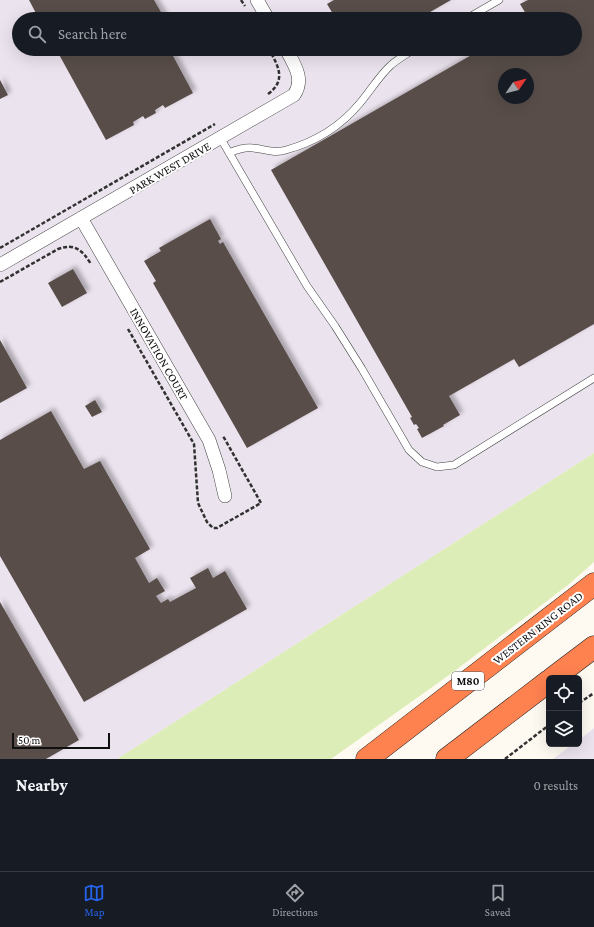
<!DOCTYPE html>
<style>
body{margin:0;font-family:"Crimson Pro",serif;background:#242831;color:#f1f3f6}
.controls{position:absolute;right:12px;bottom:12px;display:grid;overflow:hidden;border-radius:6px;box-shadow:0 4px 16px #0002}
.controls button{width:36px;height:36px;display:grid;place-items:center;padding:0;border:0;border-bottom:1px solid #363941;background:#171b24;color:#f1f3f6;font:20px sans-serif}
.compass{position:absolute;left:498px;top:68px;width:36px;height:36px;border-radius:50%;background:#171b24;box-shadow:0 4px 16px #0002;rotate:55deg}
.scale{position:absolute;left:12px;bottom:10px;width:98px;box-sizing:border-box;padding-left:4px;border:2px solid #0f0f0f;border-top:0;font-size:11px;line-height:14px;white-space:nowrap;color:#0f0f0f;-webkit-text-stroke:3px #fff;paint-order:stroke}
.list{margin:0;padding:0;list-style:none}
h2{display:flex;justify-content:space-between;align-items:center;height:52px;margin:0;padding:0 16px;font-size:17px}
h2 small{font-size:13px;font-weight:400;color:#9ea1a6}
.icon{flex:none;width:22px;height:22px;fill:none;stroke:currentColor;stroke-width:2;stroke-linecap:round;stroke-linejoin:round}
.map{position:relative;flex:none;width:594px;height:759px;overflow:hidden}
.search{position:absolute;background:#171b24;box-shadow:0 4px 16px #0002;left:12px;right:12px;top:12px;height:44px;display:flex;align-items:center;gap:10px;box-sizing:border-box;padding:0 14px;border-radius:22px;color:#9ea1a6;font-size:15px}
.sheet{height:112px;background:#171b24}
nav{display:flex;justify-content:space-around;align-items:center;box-sizing:border-box;height:56px;border-top:1px solid #363941;background:#171b24;font-size:11px;color:#9ea1a6}
nav a{display:grid;justify-items:center;gap:2px}
nav .on{color:#2563eb}
.map>svg:first-child{display:block}
.industrial{fill:#ebe3ee;fill-rule:evenodd}
.green{fill:#ddedb7}
.building{fill:#594d4a;fill-rule:evenodd;filter:url(#shadow)}
.lines{fill:none;stroke-linecap:round;stroke-linejoin:round}
.lane-casing{stroke:#424242;stroke-width:8}
.street-casing{stroke:#424242;stroke-width:14}
.highway-casing{stroke:#202020;stroke-width:23}
.path{stroke:#313131;stroke-width:2.5;stroke-dasharray:4 2;stroke-linecap:butt}
.lane{stroke:#fff;stroke-width:7}
.street{stroke:#fff;stroke-width:13}
.highway{stroke:#fe8150;stroke-width:22}
.labels{text-anchor:middle;stroke-width:4;stroke-linejoin:round;paint-order:stroke}
.shield{fill:#fff;stroke:#575757;stroke-width:1}
.shield-label{font-size:11px;font-weight:bold;fill:#0f0f0f}
.street-label{font-size:12px;fill:#0f0f0f;stroke:#fff}
</style>
<div class="map">
<svg width="594" height="759" viewBox="0 0 594 759">
<defs>
<filter id="shadow"><feDropShadow dx="3.5" dy="-3.5" stdDeviation="2" flood-color="#0004"/></filter>
</defs>
<rect width="100%" height="100%" fill="#fffaf1"/>
<path class="industrial" d="M0,0H594V453L117,759H0ZM19,19H575V49H19ZM504,74H528V98H504Z
M594,728V759H553L573,744H579V740Z"/>
<path class="green" d="M594,453V562L568,585L452,673L331,759H117Z"/>
<path class="building" d="M29,0H154L165,19H39Z
M334,0H451L418,19H369L365,13L354,19H336L327,4Z
M528,0H594V324L519,367L514,359L449,396L460,415L443,425L444,426L422,438L417,429L419,428L416,424L414,425L410,418L412,417L271,170L482,49H575V19H529L520,4ZM504,74H528V98H504Z
M56,49H181L172,54L193,93L165,108L163,105L155,110L156,113L145,119L143,116L133,122L134,125L106,140Z
M0,80L8,95L0,99Z
M210,219L221,239L218,241L220,244L223,242L318,408L247,448L153,283L156,281L144,261L161,251L159,248Z
M73,269L87,293L62,307L48,283Z
M0,340L27,388L0,403Z
M95,400L102,412L92,417L85,406Z
M51,411L84,469L100,461L150,549L135,558L149,583L157,578L165,591L156,596L161,603L168,599L170,602L196,588L190,578L208,568L213,578L225,571L247,609L84,702L0,556V440Z
M0,602L79,740L46,759H0Z"/>
<g class="lines">
<defs>
<path id="lane" d="M466,19L499,0
M221,139L307,286L335,326L362,369L409,450L422,462L437,467L454,465L594,378
M229,153C236,150 244,147 253,148C264,149 275,154 286,150C315,142 341,126 360,103C371,90 379,76 391,65C398,59 407,54 414,49"/>
<path id="street" d="M257,0L268,19
M81,218L209,440L219,470L225,496
M0,265L294,95C305,79 294,64 286,49"/>
<path id="highway" d="M553,678L594,647
M367,759L594,584
M447,759L549,681"/>
</defs>
<use href="#lane" class="lane-casing"/>
<use href="#street" class="street-casing"/>
<use href="#highway" class="highway-casing"/>
<path class="path" d="M241,0L245,6
M268,94C287,80 278,66 269,49
M0,248L215,124
M0,282L58,249C75,243 82,250 91,264
M128,329L194,444L198,503L207,522L213,528H217L261,503L223,436
M579,703L594,693
M505,759L549,725"/>
<use href="#lane" class="lane"/>
<use href="#street" class="street"/>
<use href="#highway" class="highway"/>
</g>
<g class="labels">
<rect class="shield" x="452" y="672" width="32" height="18" rx="3"/>
<g class="shield-label">
<text x="468" y="685">M80</text>
</g>
<g class="street-label">
<text transform="translate(170 168) rotate(-30)" y="4">PARK WEST DRIVE</text>
<text transform="translate(159 354) rotate(60)" y="4">INNOVATION COURT</text>
<text transform="translate(538 628) rotate(-38)" y="4">WESTERN RING ROAD</text>
</g>
</g>
</svg>
<div class="controls">
<button><svg class="icon" aria-label="locate" viewBox="0 0 24 24"><circle cx="12" cy="12" r="6"/><path d="M12 2v4M12 18v4M2 12h4M18 12h4"/></svg></button>
<button><svg class="icon" aria-label="layers" viewBox="0 0 24 24"><path d="M12 4l9 5-9 5-9-5zM3 14l9 5 9-5"/></svg></button>
</div>
<svg class="compass" viewBox="-18 -18 36 36"><path d="M0-13l5 13h-10z" fill="#e53935"/><path d="M0 13l5-13h-10z" fill="#9ea1a6"/></svg>
<div class="scale">50 m</div>
<div class="search"><svg class="icon" aria-label="search" viewBox="0 0 24 24"><circle cx="10" cy="10" r="6"/><path d="M15 15l6 6"/></svg>Search here</div>
</div>
<section class="sheet">
<h2>Nearby<small>0 results</small></h2>
<ul class="list">
</ul>
</section>
<nav>
<a class="on"><svg class="icon" aria-label="map" viewBox="0 0 24 24"><path d="M3 6l6-2 6 2 6-2v14l-6 2-6-2-6 2zM9 4v14M15 6v14"/></svg>Map</a>
<a><svg class="icon" aria-label="directions" viewBox="0 0 24 24"><path d="M12 3l9 9-9 9-9-9zM9 14v-3h6M13 9l2 2-2 2"/></svg>Directions</a>
<a><svg class="icon" aria-label="saved" viewBox="0 0 24 24"><path d="M7 4h10v16l-5-4-5 4z"/></svg>Saved</a>
</nav>
